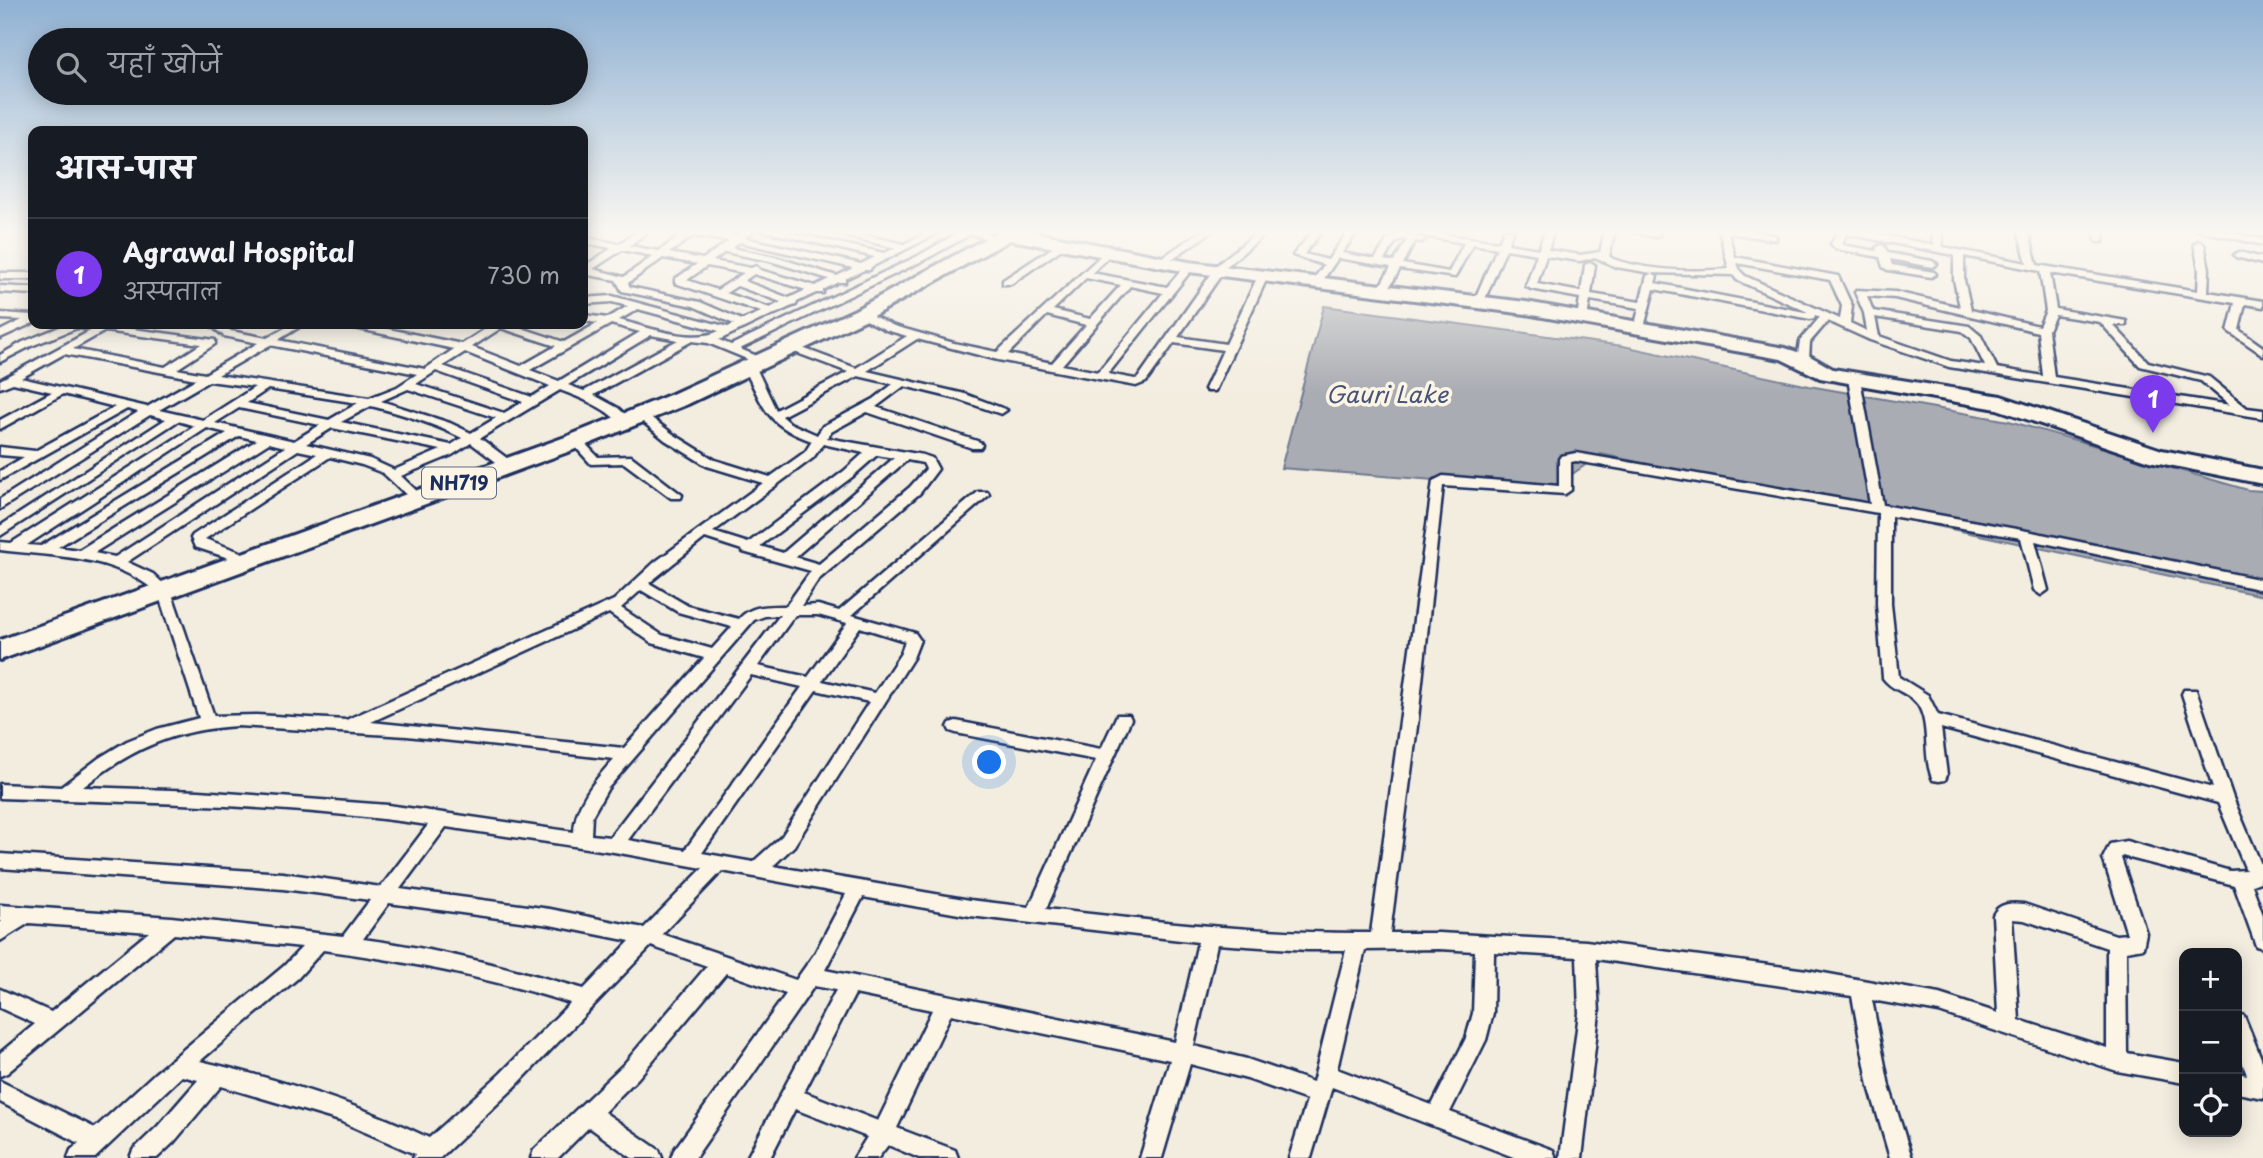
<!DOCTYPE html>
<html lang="hi">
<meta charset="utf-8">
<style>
body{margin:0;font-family:"Playpen Sans","Playpen Sans Deva",sans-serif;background:#242831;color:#f1f3f6}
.controls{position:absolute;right:21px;bottom:21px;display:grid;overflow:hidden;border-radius:14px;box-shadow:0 4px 18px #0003}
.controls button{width:63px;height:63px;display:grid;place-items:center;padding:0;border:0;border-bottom:2px solid #363941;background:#171b24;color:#f1f3f6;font:35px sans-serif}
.you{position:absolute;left:990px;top:763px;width:24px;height:24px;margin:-18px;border:5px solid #fff;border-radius:50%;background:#1a73e8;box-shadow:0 0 0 10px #1a73e833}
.badge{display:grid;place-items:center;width:46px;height:46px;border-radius:50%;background:#7c3aed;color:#fff;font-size:23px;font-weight:700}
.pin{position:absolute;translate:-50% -58px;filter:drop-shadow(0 2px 4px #0008)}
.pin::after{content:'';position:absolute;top:37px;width:24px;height:21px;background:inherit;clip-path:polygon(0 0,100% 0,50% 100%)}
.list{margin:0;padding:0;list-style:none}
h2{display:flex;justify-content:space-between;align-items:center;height:91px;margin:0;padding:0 28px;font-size:30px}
h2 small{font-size:23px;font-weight:400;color:#9ea1a6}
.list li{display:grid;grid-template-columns:46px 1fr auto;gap:21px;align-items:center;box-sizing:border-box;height:112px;padding:0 28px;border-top:2px solid #363941}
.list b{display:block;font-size:26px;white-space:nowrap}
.list p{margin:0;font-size:23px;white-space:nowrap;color:#9ea1a6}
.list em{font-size:23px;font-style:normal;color:#9ea1a6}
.icon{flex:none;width:38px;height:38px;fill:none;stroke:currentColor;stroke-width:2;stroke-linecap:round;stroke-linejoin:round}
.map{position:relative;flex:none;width:2263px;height:1158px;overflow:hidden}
.search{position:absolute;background:#171b24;box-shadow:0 4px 18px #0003;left:28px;top:28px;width:560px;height:77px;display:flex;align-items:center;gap:18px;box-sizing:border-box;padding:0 24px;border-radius:38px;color:#9ea1a6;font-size:26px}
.panel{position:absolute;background:#171b24;box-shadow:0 4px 18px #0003;left:28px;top:126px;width:560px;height:203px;border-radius:14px}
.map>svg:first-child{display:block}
.water{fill:#a9acb3;stroke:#707a91;stroke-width:2}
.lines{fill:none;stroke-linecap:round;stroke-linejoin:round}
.street-casing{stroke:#1b2f5e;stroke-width:5}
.highway-casing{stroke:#1b2f5e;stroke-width:6}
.street{fill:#fcf5e5;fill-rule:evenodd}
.highway{fill:#fcf5e5;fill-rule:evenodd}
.labels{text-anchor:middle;stroke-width:7;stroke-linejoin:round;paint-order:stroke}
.shield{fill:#fcf5e5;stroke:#5e6a86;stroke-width:2}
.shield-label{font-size:19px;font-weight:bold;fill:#1b2f5e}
.water-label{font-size:23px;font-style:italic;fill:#465478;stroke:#fcf5e5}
</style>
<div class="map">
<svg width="2263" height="1158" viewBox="0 0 2263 1158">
<rect width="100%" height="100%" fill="#f3ede0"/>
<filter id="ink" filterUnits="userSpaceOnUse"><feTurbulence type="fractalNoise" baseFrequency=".0143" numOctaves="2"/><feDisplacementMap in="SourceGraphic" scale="14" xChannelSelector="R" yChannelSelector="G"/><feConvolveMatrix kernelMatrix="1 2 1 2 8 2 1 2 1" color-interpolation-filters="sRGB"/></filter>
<g filter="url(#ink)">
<path class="water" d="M1324,306L1623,346L1809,386L2009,421L2248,490L2263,491V596L1601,454L1551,489L1281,468Z"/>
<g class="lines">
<defs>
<path id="street" d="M639,230H650L629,246L659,251L688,230L736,236L743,230H754L745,238L861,264L875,257L760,230H779L884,253L896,248L821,230H841L904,244L932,230H944L871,267L870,270H864L845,279V282H838L823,290V293H816L797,302L796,305C787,307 779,314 771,315L719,340L731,345L918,256L963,230H979L1003,239L998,242L971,234L924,260L740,349L767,360V364H759L708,343L692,341L594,395L618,408L629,418V424H621C603,406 583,399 560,390L480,438L512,462L514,465L512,468H504L471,443L452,455L401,476L424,498L418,502L413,501L383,473L362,465L330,457L205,539L254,557L256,560L254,563H244L195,547L191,538L193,535L317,454L298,450L127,562L153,574L171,591L214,716L256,715L346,720L614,600L655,562L763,483L707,466L665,440L637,417V413H645L673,434L715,460L770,477L805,452L812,441C766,425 765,409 744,368L746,366H754L756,368L776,410L848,372L789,350V346H797L856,368L907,336L886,330L858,316V312L862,311L894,326L954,343L997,352L1108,249L1113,252L1092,273L1167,287L1186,265L1194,267L1108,374L1135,379L1138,378L1212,273V269L1260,230H1270L1222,270L1223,272L1178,337L1226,344L1257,278L1262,275L1267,278L1215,391H1207L1205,389L1223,350L1174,343L1146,382L1136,386L998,360L917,339L867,371L965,394L1007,410L1001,414L957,399L904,386L876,407L980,442L982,445L980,448H972L867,412L831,432L827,438L923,455L932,458L938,469L920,493L818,580L801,606L818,605L839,611L978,492H988L989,495L852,615L915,633L920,640L913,658L794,846L773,866L970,900L1029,907L1096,760L956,733L950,731L948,727L950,723L956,721L1101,749L1117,715H1129L1131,719L1046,909C1154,921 1263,934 1371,933L1433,481L1443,476L1559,486V459L1561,456L1576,453L1870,504L1848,379L1854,376L1860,379L1883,505L2027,531L2263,580V590L2035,541L2048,590L2041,595L2034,590L2021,538L1891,516V604L1899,677L1928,695L1938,715L2213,788L2182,694L2184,690H2196L2233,798L2263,869L2260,882L2252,885L2263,915V948L2256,946L2254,940L2234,885L2122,856L2121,858L2146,933L2143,948L2126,951L2127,1053L2184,1063V1083L2117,1071L1939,1012L1872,1000L1889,1086L1912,1158H1890L1869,1086L1852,996L1596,959L1599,1013L1582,1158H1560L1579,1013L1577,957L1494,952L1493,1013L1486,1040L1450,1112L1553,1150L1556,1158H1516L1332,1087L1311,1158H1289L1307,1100L1247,1079L1190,1064L1162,1158H1140L1170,1060L951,1014L897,1128L955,1150L958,1158H919L888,1145L878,1158H854L867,1137L795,1109L770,1158H747L836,990L814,986L695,1158H671L674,1150L786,994L726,973L638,1078L604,1112L659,1150L662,1158H632L589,1127L558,1158H531L534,1150L624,1064L707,966L651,946L514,1088L440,1158H413L415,1154L340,1121L221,1086L174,1142L157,1158H130L133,1150L158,1126L198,1080L182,1076L95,1158H68L71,1150L79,1143L0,1102V1081L95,1128L154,1074L284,966L302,947L174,934L7,1073L0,1076V1053L35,1024L0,1008V989L51,1012L149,932L29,923L0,941V923L2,921H0V905L171,917L343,936L370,900L283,889L0,868V854L283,873L381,887L428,825C287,804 142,803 0,798V784L61,787L99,758L127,741L157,729L199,718L158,593C112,554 55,557 0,550V542L11,543L195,426L178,421L0,536V526L166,419L150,415L0,509V499L138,412L127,409L0,480V471L24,457L0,455V447L35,451L115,407L63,394L0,429V420L52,392L13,383L0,388V380L92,330L77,328L31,346L0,362V355L23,342L67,324H96L215,340V344L177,369L205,374L258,343L224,336L209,324H221L231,331L267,338L292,324H304L278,340L425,369L454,349L350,327L345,324H364L462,344L493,324H510L564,342L598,323L583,321V315L608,318L628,306L612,302L583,304V298L612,296L728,327L734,324L693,306L622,291L616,280L583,274V267L612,248L583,243V237L619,244ZM693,236L729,241L703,259L669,253ZM739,242L853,268L837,276L775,257L732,248ZM622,250L653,256L624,277L593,269ZM725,252L770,261L829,279L815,286L760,270L756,266L751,268L713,261ZM663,258L697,264L675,279V283L761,312L742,320L700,302L630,287L628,283ZM707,266L744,273L717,290L687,280ZM754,274L806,290L789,298L744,281ZM1086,278L1121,285L1090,319L1053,310ZM737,286L781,302L770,308L726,293ZM1130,286L1163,293L1098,372L1062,365ZM638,309L719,331C693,344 646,327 619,320ZM1047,315L1086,325L1052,363L1008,354ZM611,324L640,332L559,381L530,370ZM501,328L556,346L521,366L472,347ZM105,331L201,344L165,367L73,349ZM651,335L678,340L584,391L568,385ZM270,345L417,374L397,387L369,398L218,375ZM465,352L550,386L532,397L443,366ZM64,354L196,379L147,407L21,378ZM436,371L523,402L504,413L416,384ZM858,376L893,384L874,399L823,426L817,435L790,423L782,416ZM209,381L255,387L203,420L159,410ZM268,389L358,403L329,420L247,403ZM408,389L496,418L471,433L450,423L381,401ZM371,406C403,414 433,423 462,438L451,445L341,422ZM239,408L320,425L294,441L215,423ZM207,428L227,433L41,546L27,545ZM332,428L441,450L394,470L370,459L306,444ZM239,436L257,440L79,550L58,547ZM269,443L285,447L115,557L94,553ZM823,444L864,453L844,471L748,543L713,532L813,458ZM877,455L894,458L783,553L760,546L852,477ZM907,460L923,463L926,469L910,487L819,564L795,557ZM1576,461L1878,513L1877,604L1883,678C1892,691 1909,692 1918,705C1931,726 1922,757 1933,780L1939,781L1945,780L1947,775L1941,728L2218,803L2246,870L2230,871L2126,841L2110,844L2103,858L2127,934L2116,935L2024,904C2012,903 1999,902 1993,915L1998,1013L1939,994L1807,970L1586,941L1439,933H1390L1418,719L1443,486L1565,494L1571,490V462ZM705,538L742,550L743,552L811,571L786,606C769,606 751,605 739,619L688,606L649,583ZM641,590L678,612L732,627L712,649L662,635L621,608ZM609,613L652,643L704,658L624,748L371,722ZM780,615L610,837L591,835L592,816L608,788L754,620L765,616ZM795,615H818L847,623L808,677L758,666ZM860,627L905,641L901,653L875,693L822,681ZM751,675L802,687L685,850L628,840ZM816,690L869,702L782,836L753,862L702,853ZM237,726L407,736L614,759C595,780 575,803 574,832L388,805L199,791L83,787C132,748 174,730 237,726ZM446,827L614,852L703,868L644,928L550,909L400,889ZM722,871L846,894L815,953L796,980L662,934ZM863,897L970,916L1198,942L1175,1042L825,970ZM389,903L550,925L630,941L584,989C511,968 438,949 363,939ZM2012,919L2024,920L2107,948V1048L2019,1020ZM1217,944L1307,950H1346L1313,1082L1247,1059L1194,1046ZM1439,949L1475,951L1473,1013L1466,1038L1432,1105L1337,1069L1365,950ZM323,950C407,961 489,978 570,1003L500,1074L429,1138C356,1103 279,1079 200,1061L298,978ZM855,994L932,1010L878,1121L804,1092Z
M1203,230H1214L1163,265H1157V261Z
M1314,230H1323L1304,254L1328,260L1349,230H1358L1342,253L1375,259L1388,239L1400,233L1399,230H1409V235L1426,239L1421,242L1415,241L1403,264L1449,272L1464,243L1425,236V232L1499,242L1504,230H1513L1508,244L1539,249L1545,230H1554L1548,250L1580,255L1600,252L1605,230H1615L1609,256L1613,259C1648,271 1693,272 1729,269L1719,230H1746L1773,235L1776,236V240L1728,233L1735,257L1838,276L1852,306L1850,323L1867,331L1864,313L1855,292L1856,290L1895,292L1960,307L1954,280V255L1846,234L1842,245L1877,251L1876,248L1881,245L1884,246L1888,253L1932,261L1937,264L1932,267L1890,259L1892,265L1934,272L1936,274L1931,277L1888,270L1883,267L1880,257L1836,249L1831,244L1838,232L1836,230H1857L1934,245L1931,230H1941L1943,247L2027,263L2018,230H2028L2037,265L2198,291L2199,269L2194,244L2199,241L2204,244L2209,269L2208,292L2263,301V307L2245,304L2239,330L2263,347V355L2228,331L2235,303L2050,273L2056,309L2126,321V325H2113L2148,362L2209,377L2247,408L2263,410V418L1949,367L1870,340L1828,321L1810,342L1809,360L1803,363L1797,360L1800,341L1820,317L1815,315L1814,318L1810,319L1654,289L1643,331L1639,332L1634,329L1639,308L1590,300L1587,318L1582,321L1577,318L1580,298L1531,289L1526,286L1537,254L1506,249L1484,301L1479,304L1474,301L1497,248L1473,244L1455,277L1400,269L1386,293L1382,294L1377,291L1391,267L1338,258L1319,286L1315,287L1310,284L1324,265L1293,255ZM1402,239L1407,240L1394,262L1384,260L1395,243ZM1546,256L1580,261L1595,257L1616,267L1652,273L1733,275L1737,280L1810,313L1655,283L1657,276L1652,273L1647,276L1640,302L1591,294L1595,265L1590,262L1585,265L1581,292L1537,284ZM1964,256L2040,271L2046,311L2039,326L1971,310L1964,280ZM1737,263L1830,280L1842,306L1840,319L1745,276L1740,271ZM1867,296L1895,298L2038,332L2043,376L1997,368L1981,336L1969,326L1873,311ZM2055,315L2100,322L2140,366L2201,381L2230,405L2054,377L2048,330ZM1875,317L1962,331L1971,338L1985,366L1951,361L1879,336Z
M1629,230H1651L1660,234L1655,237Z
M2094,230H2104L2103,242H2097Z
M2197,230H2218L2263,239V245Z
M1063,241L1066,242V246L1011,284H1003V280Z
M2239,252L2263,258V264L2236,257L2234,255Z
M0,273H33V279H0Z
M0,286L33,288V294L0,292Z
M0,313L33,315V323L0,338V331L22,320L0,319Z
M576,437L580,438L598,457L631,456L682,495L681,498H671L624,463L591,464L570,441Z
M2237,1014L2244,1016L2263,1063V1098L2237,1093V1073L2247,1075L2237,1048Z"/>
<path id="highway" d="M1001,230H1023L1189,262L1526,302L1785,348L1810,356L1833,369L2001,396L2162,450L2263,470V484L2149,461L1997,409L1820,378L1781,359L1526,314L1189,272L1010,240L869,318L688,404L584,446L0,660V640L568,436L672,394L855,310Z"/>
</defs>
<use href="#street" class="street-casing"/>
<use href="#highway" class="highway-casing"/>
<use href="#street" class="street"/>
<use href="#highway" class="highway"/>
</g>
</g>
<linearGradient id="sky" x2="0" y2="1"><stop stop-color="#8fb1d3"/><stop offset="0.59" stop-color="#faf7f1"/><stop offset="1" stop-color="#faf7f1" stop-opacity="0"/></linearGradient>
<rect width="2263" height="393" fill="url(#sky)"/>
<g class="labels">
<rect class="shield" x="422" y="467.5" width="74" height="31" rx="5"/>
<g class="shield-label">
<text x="459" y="490">NH719</text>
</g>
<g class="water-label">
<text x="1387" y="403">Gauri Lake</text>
</g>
</g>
</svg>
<div class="controls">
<button>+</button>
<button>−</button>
<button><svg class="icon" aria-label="locate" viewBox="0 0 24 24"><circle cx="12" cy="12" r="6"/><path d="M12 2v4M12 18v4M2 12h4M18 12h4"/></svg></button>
</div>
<div class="you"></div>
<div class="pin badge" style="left:2153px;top:433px">1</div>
<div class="search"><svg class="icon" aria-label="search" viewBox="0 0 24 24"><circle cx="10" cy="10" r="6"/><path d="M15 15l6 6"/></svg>यहाँ खोजें</div>
<section class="panel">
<h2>आस-पास<small></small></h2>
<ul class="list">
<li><span class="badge">1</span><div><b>Agrawal Hospital</b><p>अस्पताल</p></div><em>730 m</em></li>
</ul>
</section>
</div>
